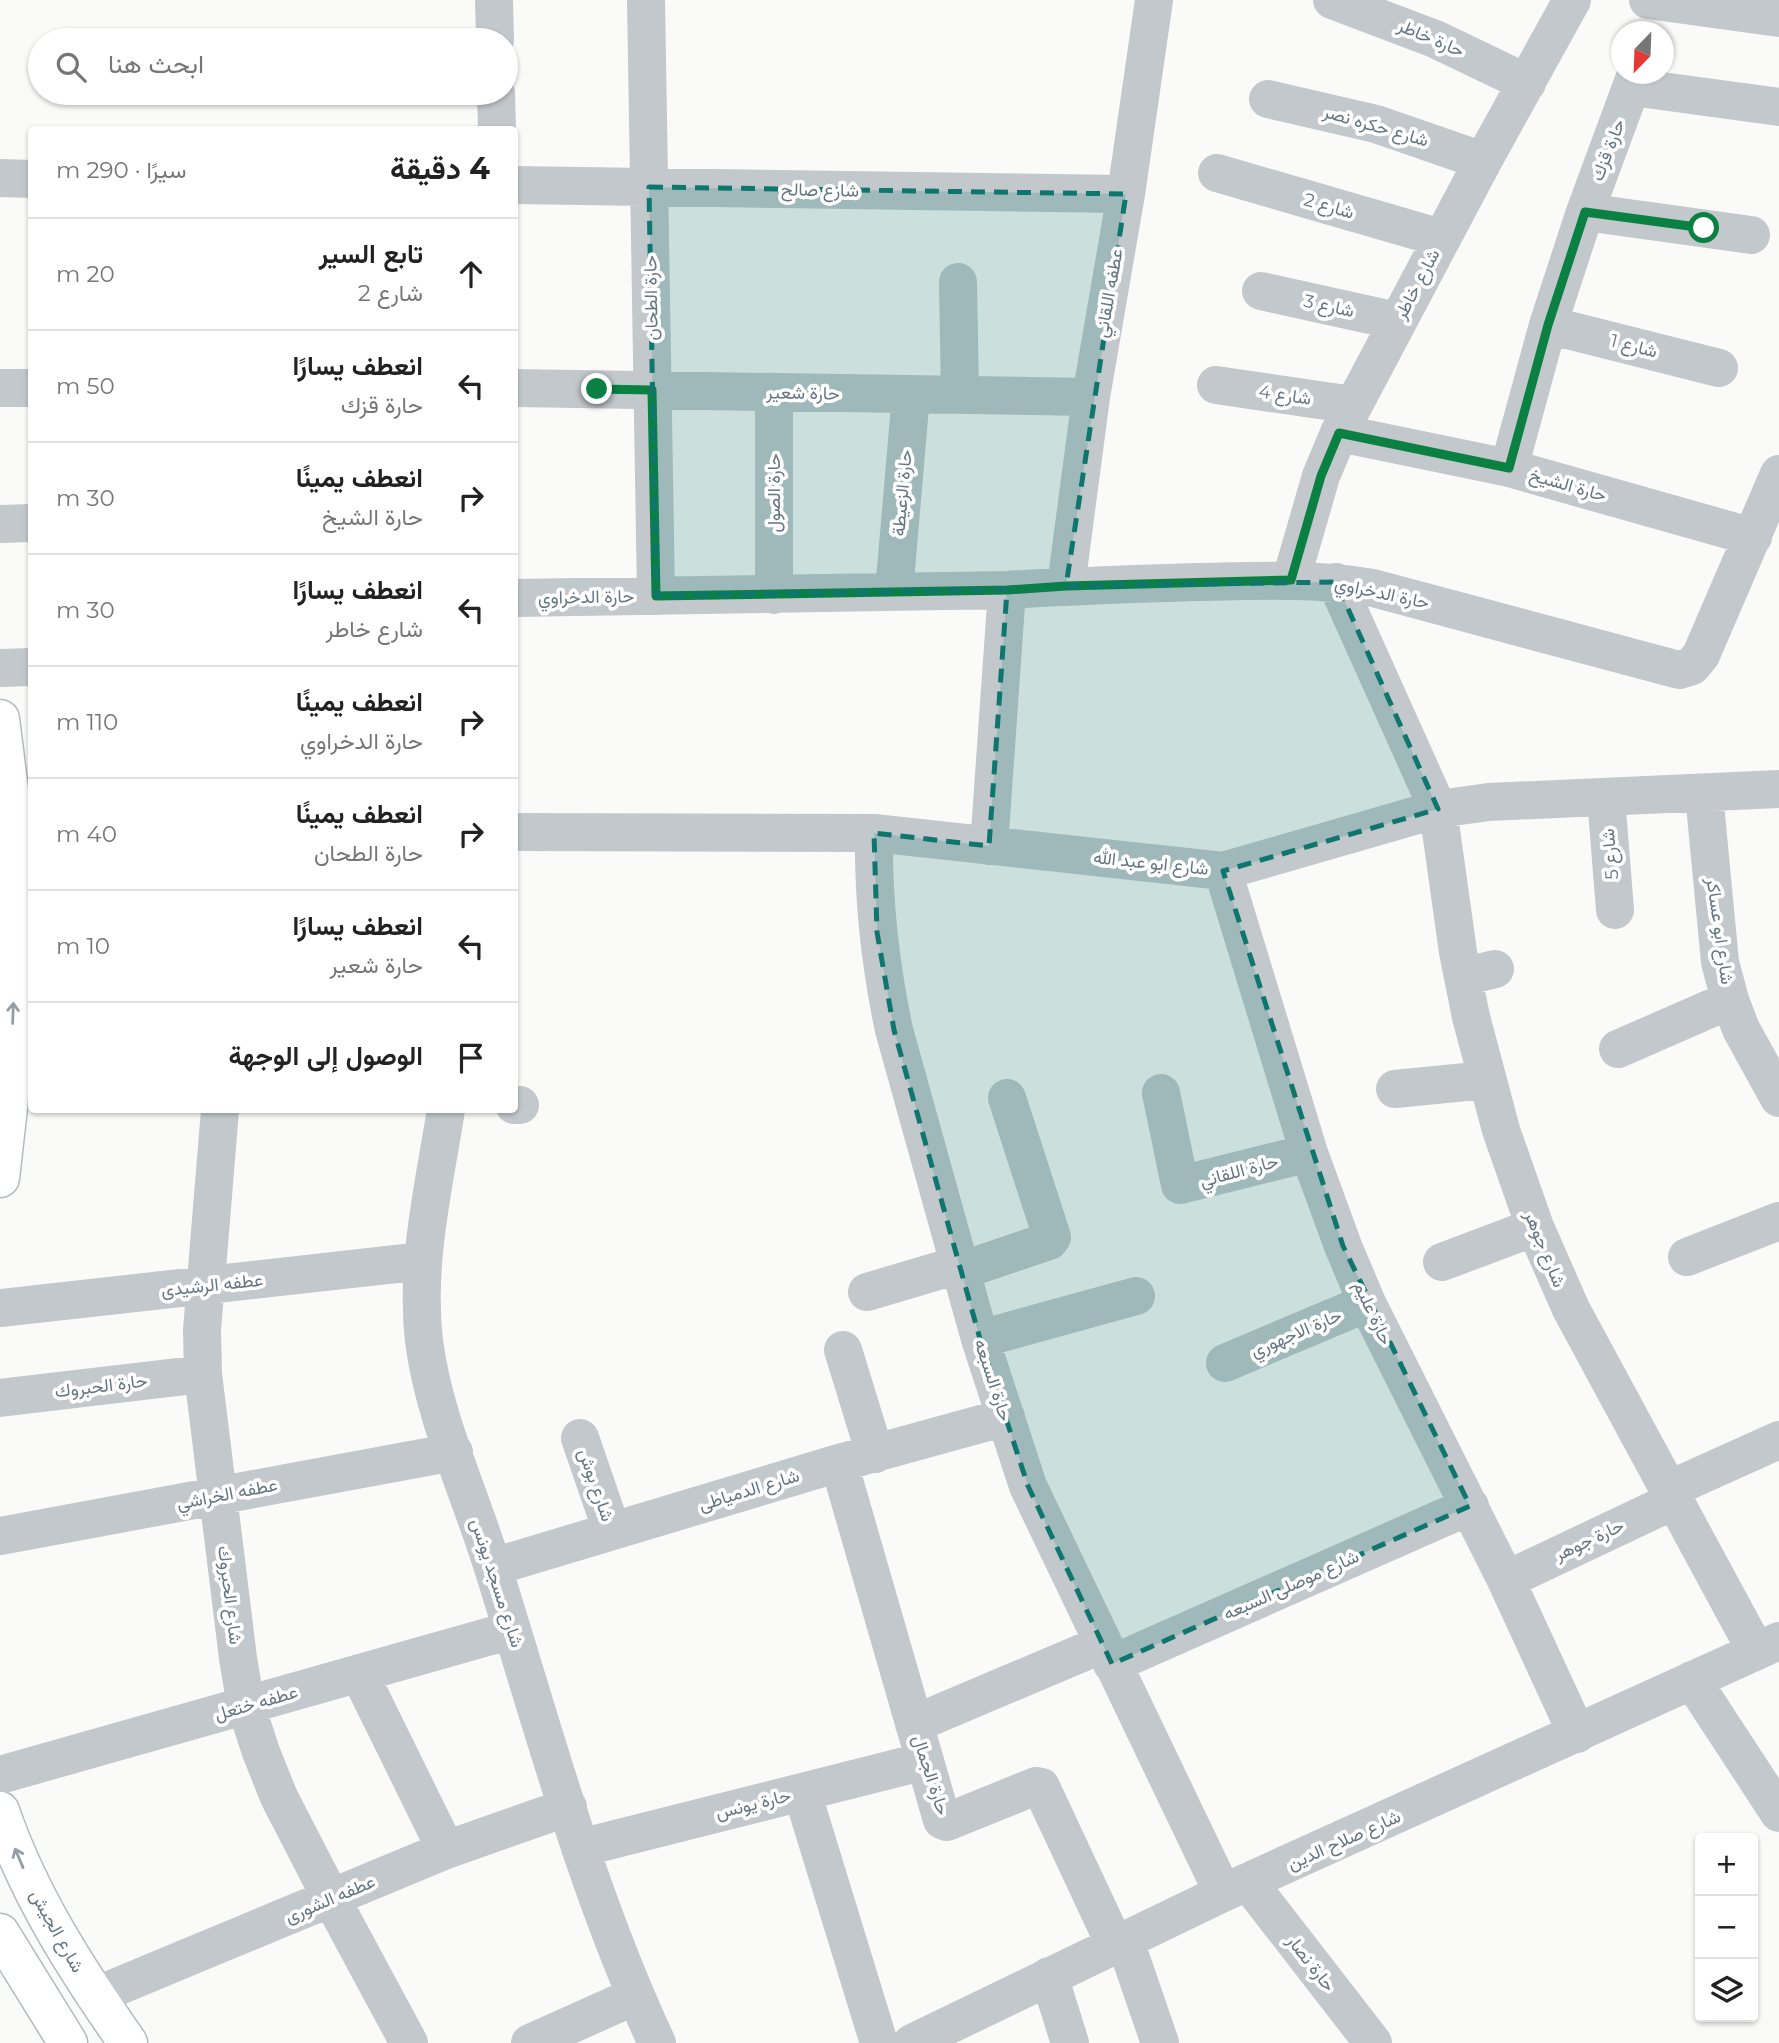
<!DOCTYPE html>
<html lang="ar">
<meta charset="utf-8">
<style>
body{margin:0;font-family:Montserrat,Vazirmatn,sans-serif;background:#f2f2f2;color:#222;direction:rtl}
.controls{position:absolute;right:21px;bottom:21px;display:grid;overflow:hidden;border-radius:7px;box-shadow:0 2px 5px #0004}
.controls button{width:63px;height:63px;display:grid;place-items:center;padding:0;border:0;border-bottom:2px solid #e0e0e0;background:#fff;color:#222;font:35px sans-serif}
.compass{position:absolute;left:1611px;top:21px;width:63px;height:63px;border-radius:50%;background:#fff;box-shadow:0 2px 5px #0004;rotate:203deg}
.stop{position:absolute;width:21px;height:21px;margin:-16px;border:5px solid #0b8043;border-radius:50%;background:#fff}
.stop.end{background:#0b8043;border-color:#fff;box-shadow:0 2px 7px #0008}
.list{margin:0;padding:0;list-style:none}
h2{display:flex;justify-content:space-between;align-items:center;height:91px;margin:0;padding:0 28px;font-size:30px}
h2 small{font-size:23px;font-weight:400;color:#767676}
.list li{display:grid;grid-template-columns:46px 1fr auto;gap:21px;align-items:center;box-sizing:border-box;height:112px;padding:0 28px;border-top:2px solid #e0e0e0}
.list b{display:block;font-size:26px;white-space:nowrap}
.list p{margin:0;font-size:23px;white-space:nowrap;color:#767676}
.list em{font-size:23px;font-style:normal;color:#767676}
.icon{flex:none;width:38px;height:38px;fill:none;stroke:currentColor;stroke-width:2;stroke-linecap:round;stroke-linejoin:round}
.map{position:relative;flex:none;width:1779px;height:2043px;overflow:hidden;direction:ltr}
.search{position:absolute;background:#fff;box-shadow:0 2px 5px #0004;left:28px;top:28px;width:490px;height:77px;display:flex;align-items:center;gap:18px;box-sizing:border-box;padding:0 24px;border-radius:38px;color:#767676;font-size:26px}
.panel{position:absolute;background:#fff;box-shadow:0 2px 5px #0004;left:28px;top:126px;width:490px;height:987px;border-radius:7px;direction:rtl}
.map>svg:first-child{display:block}
.lines{fill:none;stroke-linecap:round;stroke-linejoin:round}
.secondary-casing{stroke:#b3babf;stroke-width:41}
.minor{stroke:#c3c8cc;stroke-width:38}
.secondary{stroke:#fff;stroke-width:38}
.oneway{stroke:#939fa8}
.route{stroke:#0b8043;stroke-width:9}
.marked{fill:#0f766e;fill-opacity:0.2;stroke:#0f766e;stroke-width:5;stroke-dasharray:14 9;stroke-linejoin:round}
.labels{text-anchor:middle;stroke-width:7;stroke-linejoin:round;paint-order:stroke}
.street-label{font-size:18px;fill:#657683;stroke:#fff}
</style>
<div class="map">
<svg width="1779" height="2043" viewBox="0 0 1779 2043">
<rect width="100%" height="100%" fill="#fafaf8"/>
<g class="lines">
<defs>
<path id="secondary" d="M0,719L19,869L10,1090L0,1178
M0,1811C29,1896 77,1970 128,2043
M0,1933L68,2043"/>
</defs>
<use href="#secondary" class="secondary-casing"/>
<path class="minor" d="M494,0L495,40
M646,0L656,596
M1332,0L1435,39L1527,83
M1648,0L1779,18
M1632,87L1779,107
M496,93L497,130
M1268,99L1376,124L1483,161
M1217,173L1441,238
M0,178L32,179
M514,185L1126,194
M1585,212L1751,235
M958,282L960,395
M1261,291L1397,321
M1548,325L1719,368
M1216,385L1353,405
M0,388H32
M514,388L1091,397
M774,392V595
M1339,433L1509,468L1753,537
M1509,468L1548,325L1585,212L1636,74
M0,524L32,523
M1291,580L1321,476L1339,433L1483,161L1572,0
M1336,582L1438,809L1458,952L1471,1017L1501,1130L1535,1227L1571,1309L1756,1651
M1066,586L1091,397L1126,194L1154,0
M894,592L911,395
M514,598L1007,590C1070,586 1133,584 1196,582C1256,581 1314,578 1373,588L1679,670L1692,666L1701,655L1779,474
M0,668L32,667
M1704,794L1720,962L1730,1000L1741,1029L1779,1098
M1606,797L1615,910
M514,832L874,833L1223,871L1438,809L1489,802L1779,789
M874,833C873,900 880,964 894,1030L980,1339L1028,1486L1223,1893
M989,846L1007,590
M1223,871L1309,1153L1343,1246L1367,1303L1506,1580L1577,1734
M1463,977L1495,969
M1618,1049L1730,1000
M1395,1089L1486,1080
M1161,1093L1180,1185L1309,1153
M514,1105H520
M220,1110L202,1330L203,1374L238,1658L246,1706L261,1752L279,1797L331,1898L409,2043
M446,1110C434,1185 415,1264 424,1341C434,1419 470,1493 493,1568C543,1727 586,1891 657,2043
M1687,1257L1779,1221
M1442,1262L1535,1227
M960,1271L1049,1241L1052,1237L1007,1098
M867,1292L958,1265
M0,1308L423,1261
M980,1339L1136,1296
M843,1350L875,1454
M1225,1363L1367,1303
M0,1398L203,1374
M580,1438L612,1531
M839,1463L942,1820L947,1822L1036,1786L1041,1787L1115,1945
M1668,1490L1779,1440
M0,1536L454,1452
M493,1567L839,1463L1006,1417
M1506,1580L1673,1501
M1112,1664L1470,1506
M359,1673L446,1850
M1692,1680L1779,1813
M914,1724L1103,1644
M0,1775L512,1630
M802,1792L879,2043
M580,1848L925,1761
M1249,1883L1373,2043
M1125,1941L1160,2043
M1049,1976L1070,2043
M95,1996L446,1850L568,1807
M530,2043L635,1996
M912,2043L1223,1893L1779,1641"/>
<use href="#secondary" class="secondary"/>
</g>
<defs><path id="oneway-shaft" d="M-6 0H5M1.5-3L5.5 0L1.5 3" fill="none" stroke-width="1.6" stroke-linecap="round" stroke-linejoin="round" transform="scale(1.75)"/></defs>
<g class="oneway">
<use href="#oneway-shaft" transform="translate(13 1013) rotate(-88)"/>
<use href="#oneway-shaft" transform="translate(19 1858) rotate(-113)"/>
</g>
<g class="lines">
<path class="route" d="M597,389L652,390L656,596L1007,590L1066,586L1291,580L1321,476L1339,433L1509,468L1548,325L1585,212L1704,228"/>
</g>
<path class="marked" d="M649,187L1126,194L1066,586L1336,582L1438,809L1223,871L1343,1246L1470,1506L1112,1664L1028,1486L980,1339L894,1030L877,932L874,833L989,846L1007,590L656,596Z"/>
<g class="labels">
<g class="street-label">
<text transform="translate(1431 38) rotate(23)" y="6">حارة خاطر</text>
<text transform="translate(1376 126) rotate(16)" y="6">شارع حكره نصر</text>
<text transform="translate(1608 150) rotate(-69)" y="6">حارة قزك</text>
<text transform="translate(820 190) rotate(1)" y="6">شارع صالح</text>
<text transform="translate(1329 206) rotate(16)" y="6">شارع 2</text>
<text transform="translate(1417 284) rotate(-62)" y="6">شارع خاطر</text>
<text transform="translate(1109 293) rotate(-80)" y="6">عطفه اللقاني</text>
<text transform="translate(651 298) rotate(-91)" y="6">حارة الطحان</text>
<text transform="translate(1329 306) rotate(12)" y="6">شارع 3</text>
<text transform="translate(1634 346) rotate(14)" y="6">شارع 1</text>
<text transform="translate(803 393) rotate(1)" y="6">حارة شعير</text>
<text transform="translate(1285 395) rotate(8)" y="6">شارع 4</text>
<text transform="translate(1568 485) rotate(16)" y="6">حارة الشيخ</text>
<text transform="translate(774 493) rotate(-90)" y="6">حارة الصول</text>
<text transform="translate(902 493) rotate(-85)" y="6">حارة الزعيطة</text>
<text transform="translate(1382 593) rotate(12)" y="6">حارة الدخراوي</text>
<text transform="translate(586 597) rotate(-1)" y="6">حارة الدخراوي</text>
<text transform="translate(1610 854) rotate(-95)" y="6">شارع 5</text>
<text transform="translate(1151 863) rotate(6)" y="6">شارع ابو عبد الله</text>
<text transform="translate(1720 931) rotate(82)" y="6">شارع ابو عساكر</text>
<text transform="translate(1239 1171) rotate(-15)" y="6">حارة اللقاني</text>
<text transform="translate(1545 1249) rotate(68)" y="6">شارع جوهر</text>
<text transform="translate(212 1285) rotate(-6)" y="6">عطفه الرشيدى</text>
<text transform="translate(1373 1313) rotate(65)" y="6">حارة عليم</text>
<text transform="translate(1296 1333) rotate(-23)" y="6">حارة الاجهوري</text>
<text transform="translate(993 1380) rotate(72)" y="6">حارة السبعه</text>
<text transform="translate(101 1386) rotate(-7)" y="6">حارة الحبروك</text>
<text transform="translate(596 1485) rotate(71)" y="6">شارع بوش</text>
<text transform="translate(749 1490) rotate(-17)" y="6">شارع الدمياطى</text>
<text transform="translate(227 1494) rotate(-11)" y="6">عطفه الخراشي</text>
<text transform="translate(1589 1540) rotate(-25)" y="6">حارة جوهر</text>
<text transform="translate(497 1583) rotate(72)" y="6">شارع مسجد يونس</text>
<text transform="translate(1291 1585) rotate(-24)" y="6">شارع موصلى السبعه</text>
<text transform="translate(230 1595) rotate(83)" y="6">شارع الحبروك</text>
<text transform="translate(256 1703) rotate(-16)" y="6">عطفه ختعل</text>
<text transform="translate(931 1775) rotate(72)" y="6">حارة الجمال</text>
<text transform="translate(753 1804) rotate(-14)" y="6">حارة يونس</text>
<text transform="translate(1344 1840) rotate(-24)" y="6">شارع صلاح الدين</text>
<text transform="translate(330 1899) rotate(-23)" y="6">عطفه الشورى</text>
<text transform="translate(57 1931) rotate(61)" y="6">شارع الجيش</text>
<text transform="translate(1311 1963) rotate(52)" y="6">حارة نصار</text>
</g>
</g>
</svg>
<div class="controls">
<button>+</button>
<button>−</button>
<button><svg class="icon" aria-label="layers" viewBox="0 0 24 24"><path d="M12 4l9 5-9 5-9-5zM3 14l9 5 9-5"/></svg></button>
</div>
<svg class="compass" viewBox="-18 -18 36 36"><path d="M0-13l5 13h-10z" fill="#e53935"/><path d="M0 13l5-13h-10z" fill="#767676"/></svg>
<div class="stop" style="left:1704px;top:228px"></div>
<div class="stop end" style="left:597px;top:389px"></div>
<div class="search"><svg class="icon" aria-label="search" viewBox="0 0 24 24"><circle cx="10" cy="10" r="6"/><path d="M15 15l6 6"/></svg>ابحث هنا</div>
<section class="panel">
<h2>4 دقيقة<small>سيرًا · 290 m</small></h2>
<ul class="list">
<li><svg class="icon" aria-label="ahead" viewBox="0 0 24 24"><path d="M12 20V5M6 11l6-6 6 6"/></svg><div><b>تابع السير</b><p>شارع 2</p></div><em>20 m</em></li>
<li><svg class="icon" aria-label="left" viewBox="0 0 24 24"><path d="M17 20v-9H6M10 6l-5 5 5 5"/></svg><div><b>انعطف يسارًا</b><p>حارة قزك</p></div><em>50 m</em></li>
<li><svg class="icon" aria-label="right" viewBox="0 0 24 24"><path d="M7 20v-9h11M14 6l5 5-5 5"/></svg><div><b>انعطف يمينًا</b><p>حارة الشيخ</p></div><em>30 m</em></li>
<li><svg class="icon" aria-label="left" viewBox="0 0 24 24"><path d="M17 20v-9H6M10 6l-5 5 5 5"/></svg><div><b>انعطف يسارًا</b><p>شارع خاطر</p></div><em>30 m</em></li>
<li><svg class="icon" aria-label="right" viewBox="0 0 24 24"><path d="M7 20v-9h11M14 6l5 5-5 5"/></svg><div><b>انعطف يمينًا</b><p>حارة الدخراوي</p></div><em>110 m</em></li>
<li><svg class="icon" aria-label="right" viewBox="0 0 24 24"><path d="M7 20v-9h11M14 6l5 5-5 5"/></svg><div><b>انعطف يمينًا</b><p>حارة الطحان</p></div><em>40 m</em></li>
<li><svg class="icon" aria-label="left" viewBox="0 0 24 24"><path d="M17 20v-9H6M10 6l-5 5 5 5"/></svg><div><b>انعطف يسارًا</b><p>حارة شعير</p></div><em>10 m</em></li>
<li><svg class="icon" aria-label="arrive" viewBox="0 0 24 24"><path d="M6 21V4h12l-3 4 3 4H6"/></svg><div><b>الوصول إلى الوجهة</b></div></li>
</ul>
</section>
</div>
